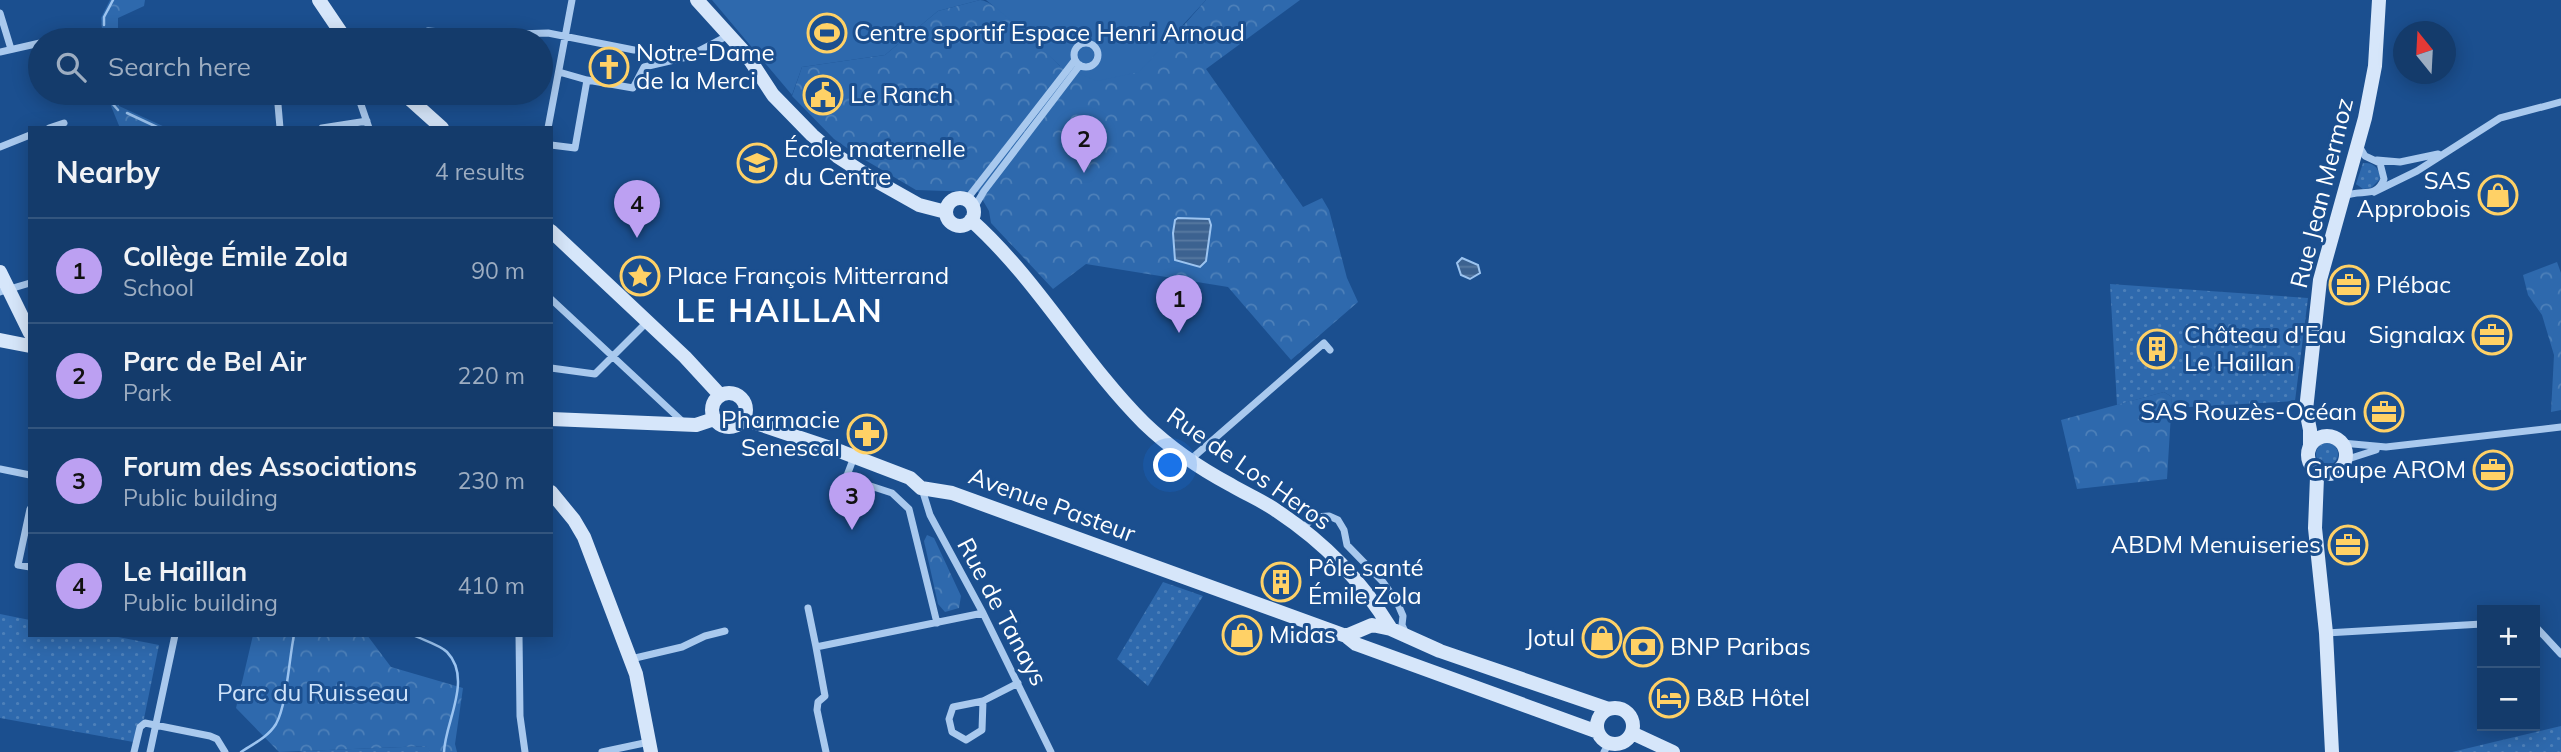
<!DOCTYPE html>
<meta charset="utf-8">
<style>
body{margin:0;font-family:Mulish,sans-serif;background:#1d4271;color:#f1f3f6}
.controls{position:absolute;right:21px;bottom:21px;display:grid;overflow:hidden;border-radius:0px;box-shadow:0 4px 18px #0003}
.controls button{width:63px;height:63px;display:grid;place-items:center;padding:0;border:0;border-bottom:2px solid #33557e;background:#143b6b;color:#f1f3f6;font:35px sans-serif}
.compass{position:absolute;left:2393px;top:21px;width:63px;height:63px;border-radius:50%;background:#143b6b;box-shadow:0 4px 18px #0003;rotate:342deg}
.you{position:absolute;left:1171px;top:466px;width:24px;height:24px;margin:-18px;border:5px solid #fff;border-radius:50%;background:#1a73e8;box-shadow:0 0 0 10px #1a73e833}
.badge{display:grid;place-items:center;width:46px;height:46px;border-radius:50%;background:#bca0f2;color:#111;font-size:23px;font-weight:700}
.pin{position:absolute;translate:-50% -58px;filter:drop-shadow(0 2px 4px #0008)}
.pin::after{content:'';position:absolute;top:37px;width:24px;height:21px;background:inherit;clip-path:polygon(0 0,100% 0,50% 100%)}
.list{margin:0;padding:0;list-style:none}
h2{display:flex;justify-content:space-between;align-items:center;height:91px;margin:0;padding:0 28px;font-size:30px}
h2 small{font-size:23px;font-weight:400;color:#9dadc1}
.list li{display:grid;grid-template-columns:46px 1fr auto;gap:21px;align-items:center;box-sizing:border-box;height:105px;padding:0 28px;border-top:2px solid #33557e}
.list b{display:block;font-size:26px;white-space:nowrap}
.list p{margin:0;font-size:23px;white-space:nowrap;color:#9dadc1}
.list em{font-size:23px;font-style:normal;color:#9dadc1}
.icon{flex:none;width:38px;height:38px;fill:none;stroke:currentColor;stroke-width:2;stroke-linecap:round;stroke-linejoin:round}
.map{position:relative;flex:none;width:2561px;height:752px;overflow:hidden}
.search{position:absolute;background:#143b6b;box-shadow:0 4px 18px #0003;left:28px;top:28px;width:525px;height:77px;display:flex;align-items:center;gap:18px;box-sizing:border-box;padding:0 24px;border-radius:38px;color:#9dadc1;font-size:26px}
.panel{position:absolute;background:#143b6b;box-shadow:0 4px 18px #0003;left:28px;top:126px;width:525px;height:511px;border-radius:0px}
.map>svg:first-child{display:block}
.grass{fill:url(#grass-dots)}
.forest{fill:url(#forest-crowns)}
.pitch{fill:#2e69ad}
.water{fill:url(#water-rules);stroke:#9cc4f0;stroke-width:2}
.lines{fill:none;stroke-linecap:round;stroke-linejoin:round}
.stream{stroke:#9cc4f0;stroke-width:2.5}
.street{stroke:#a9c9ee;stroke-width:7}
.secondary{stroke:#d6e6fa;stroke-width:14}
.labels{text-anchor:middle;stroke-width:6;stroke-linejoin:round;paint-order:stroke}
.poi-label{font-size:24px;fill:#fff;stroke:#1b4f8f;text-anchor:start}
.street-label{font-size:24px;fill:#fff;stroke:#1b4f8f}
.park-label{font-size:24px;fill:#cfe3fa;stroke:#1b4f8f}
.district-label{font-size:32px;font-weight:bold;letter-spacing:2px;fill:#fff;stroke:#1b4f8f}
</style>
<div class="map">
<svg width="2561" height="752" viewBox="0 0 2561 752">
<defs>
<pattern id="grass-dots" width="8" height="8" patternUnits="userSpaceOnUse" patternTransform="scale(1.75)"><rect width="8" height="8" fill="#2e69ad"/><path d="M2 2h.1M6 6h.1" fill="none" stroke="#4d80b9" stroke-width="1.8" stroke-linecap="round"/></pattern>
<pattern id="forest-crowns" width="20" height="18" patternUnits="userSpaceOnUse" patternTransform="scale(1.75)"><rect width="20" height="18" fill="#2e69ad"/><path d="M2 6a3 3 0 1 1 6 0M12 15a3 3 0 1 1 6 0" fill="none" stroke="#4d80b9"/></pattern>
<pattern id="water-rules" width="6" height="5" patternUnits="userSpaceOnUse" patternTransform="scale(1.75)"><rect width="6" height="5" fill="#3c6290"/><path d="M0 2.5h6" fill="none" stroke="#597aa1"/></pattern>
</defs>
<rect width="100%" height="100%" fill="#1b4f8f"/>
<path class="grass" d="M2363,163C2373,162 2380,168 2380,179L2371,188L2363,189L2356,184Z
M2110,284L2308,298L2295,401L2171,408L2172,397L2164,392L2117,405Z
M2316 454a11 11 0 1 1 22 0a11 11 0 1 1-22 0Z
M1163,582L1203,596L1148,686L1117,659Z
M0,614L30,620V635H108L159,645L139,743L0,718Z
M2561,726V752H2452Z
M428,746L430,752H299L302,751Z"/>
<path class="forest" d="M110,0H145L144,6L118,18V40H103L101,18Z
M980,0C996,0 1046,52 1060,66L1184,25L1206,0H1300L1206,69L1303,207L1322,198L1329,210L1347,278L1358,302L1291,360L1228,287L1086,264L1053,289L991,223L989,211L978,192L916,190L860,157L834,139L792,96L802,67L885,55L938,11Z
M109,93H119V106L167,128H120L111,106Z
M2557,262L2561,273V410L2551,412L2554,355L2542,315L2528,295L2523,275Z
M2164,392L2172,397L2167,479L2077,489L2061,420Z
M927,535L934,538L961,596L959,608L945,612L938,604L924,541Z
M253,635H367L391,667L463,688L455,744L457,752H430L427,746L279,752L236,708Z"/>
<path class="pitch" d="M712,0H980L938,11L885,55L802,67L792,95Z
M986,0H1206L1139,72L1097,81L1060,66L1012,21Z"/>
<path class="water" d="M1178,218L1209,219L1211,225L1206,261L1200,267L1175,260L1173,233L1175,220Z
M1462,258L1478,265L1480,273L1470,279L1461,275L1457,263Z"/>
<g class="lines">
<path class="stream" d="M104,25V17L113,0
M104,33L105,40
M111,93V102L118,110
M127,113L159,128
M413,635C423,640 440,645 447,652C473,679 445,722 444,752
M241,752C253,744 268,737 276,724C287,704 289,659 294,635"/>
<path class="street" d="M0,13L11,49
M55,40L87,34
M410,40L428,31L483,35L548,33L634,50
M1074 55a12 12 0 1 1 24 0a12 12 0 1 1-24 0Z
M0,52L40,43
M587,80L633,88L644,67L687,57L729,35
M277,93L280,128
M357,93L369,128
M218,100L278,101L313,93
M49,128L64,123
M322,128L367,121
M548,128L572,0
M551,145L575,148L587,80L559,72
M0,147L30,135
M2377,160L2400,162L2438,154
M2374,192L2417,171L2500,118L2561,102
M2345,196C2360,188 2376,200 2384,179L2380,163L2365,156L2359,146
M967,199L1075,60
M974,208L984,191L1080,65
M0,292L30,283
M551,299L683,422
M551,368L595,374L647,322
M2342,443L2386,447L2561,427
M854,457L846,478L892,493L909,509L937,623
M1190,460L1324,343L1330,350
M2345,460L2376,450
M0,469L30,475
M922,489L930,515L983,613L1051,752
M30,509L18,565L30,567
M1302,529L1314,517L1329,516L1338,520L1344,530L1347,545L1383,582L1397,602L1403,616L1402,625L1406,634
M808,608L816,647
M2535,626L2561,654
M2326,633L2482,624
M519,635L520,716L525,752
M631,659L682,647L705,636L725,631
M983,701L982,730L966,740L952,732L949,719L953,707L983,701L1018,683
M134,752L140,727L145,723L210,736L217,739L225,752
M150,752L175,635
M602,752L649,742
M826,752L817,710L818,702L825,696L816,647L983,613
M1604,752L1609,743"/>
<path class="secondary" d="M319,0L346,40
M697,0L746,54L773,95L812,135L837,156L871,178L919,205L946,212
M403,93L442,128
M946 212a14 14 0 1 1 28 0a14 14 0 1 1-28 0Z
M971,220C1038,280 1081,360 1144,423C1170,448 1199,468 1231,485C1246,494 1263,501 1277,511C1325,543 1361,580 1391,629
M551,231L685,357L720,395
M0,272L30,333
M0,340L30,346
M712 410a17 17 0 1 1 34 0a17 17 0 1 1-34 0Z
M551,419L696,425L714,419
M744,419L842,452L910,478L921,488L952,493L1346,636L1356,644L1598,732
M2308 455a19 19 0 1 1 38 0a19 19 0 1 1-38 0Z
M2310,446V430L2306,410L2320,280L2365,118L2375,66L2379,0
M2315,469L2317,477L2315,528L2326,633L2332,752
M551,492L574,520L584,537L636,674L651,752
M1346,636L1372,625L1391,629L1440,651L1609,709
M1597 726a18 18 0 1 1 36 0a18 18 0 1 1-36 0Z
M1632,733L1673,752"/>
</g>
<defs>
<symbol id="stadium-ring" viewBox="-11 -11 22 22"><circle r="9.5" fill="#1b4f8f" stroke="#ffd166" stroke-width="1.5"/><path d="M0-5a6.5 5 0 1 0 0 10a6.5 5 0 1 0 0-10ZM-3.5-1.8h7v3.6h-7Z" fill="#ffd166"/></symbol>
<symbol id="church-ring" viewBox="-11 -11 22 22"><circle r="9.5" fill="#1b4f8f" stroke="#ffd166" stroke-width="1.5"/><path d="M-1.2-6h2.4v3.5h3.3v2.4h-3.3V6h-2.4V-.1h-3.3v-2.4h3.3Z" fill="#ffd166"/></symbol>
<symbol id="civic-ring" viewBox="-11 -11 22 22"><circle r="9.5" fill="#1b4f8f" stroke="#ffd166" stroke-width="1.5"/><path d="M-.6-6.5H3V-4.5H.6V-3L4-1V1h2V6H-6V1h2V-1L-.6-3ZM-1.2 2.5V6h2.4V2.5Z" fill="#ffd166"/></symbol>
<symbol id="school-ring" viewBox="-11 -11 22 22"><circle r="9.5" fill="#1b4f8f" stroke="#ffd166" stroke-width="1.5"/><path d="M0-5L7-2L0 1L-7-2ZM-4 1L0 2.5L4 1V4Q0 6-4 4Z" fill="#ffd166"/></symbol>
<symbol id="shop-ring" viewBox="-11 -11 22 22"><circle r="9.5" fill="#1b4f8f" stroke="#ffd166" stroke-width="1.5"/><path d="M-5-2.5h2.3a2.7 3.5 0 0 1 5.4 0H5L5.5 6h-11ZM-1.5-2.5h3a1.5 2.3 0 0 0-3 0Z" fill="#ffd166"/></symbol>
<symbol id="sight-ring" viewBox="-11 -11 22 22"><circle r="9.5" fill="#1b4f8f" stroke="#ffd166" stroke-width="1.5"/><path d="M0-6L1.8-2.2L6-1.7L2.9 1.2L3.7 5.4L0 3.3L-3.7 5.4L-2.9 1.2L-6-1.7L-1.8-2.2Z" fill="#ffd166"/></symbol>
<symbol id="office-ring" viewBox="-11 -11 22 22"><circle r="9.5" fill="#1b4f8f" stroke="#ffd166" stroke-width="1.5"/><path d="M-6-3h4V-5.5h4V-3h4V5H-6ZM-1-4.5V-3h2v-1.5ZM-6 0V1H6V0Z" fill="#ffd166"/></symbol>
<symbol id="building-ring" viewBox="-11 -11 22 22"><circle r="9.5" fill="#1b4f8f" stroke="#ffd166" stroke-width="1.5"/><path d="M-4-6H4V6H1V3H-1V6H-4ZM-2.5-4.3h1.7v1.8h-1.7ZM.8-4.3h1.7v1.8H.8ZM-2.5-1h1.7V.8h-1.7ZM.8-1h1.7V.8H.8Z" fill="#ffd166"/></symbol>
<symbol id="pharmacy-ring" viewBox="-11 -11 22 22"><circle r="9.5" fill="#1b4f8f" stroke="#ffd166" stroke-width="1.5"/><path d="M-2-6h4v4h4v4h-4v4h-4v-4h-4v-4h4Z" fill="#ffd166"/></symbol>
<symbol id="bank-ring" viewBox="-11 -11 22 22"><circle r="9.5" fill="#1b4f8f" stroke="#ffd166" stroke-width="1.5"/><path d="M-6-4H6V4H-6ZM0-2.3a2.3 2.3 0 1 0 0 4.6a2.3 2.3 0 1 0 0-4.6Z" fill="#ffd166"/></symbol>
<symbol id="hotel-ring" viewBox="-11 -11 22 22"><circle r="9.5" fill="#1b4f8f" stroke="#ffd166" stroke-width="1.5"/><path d="M-6-4.5h1.5V1H6V5H4.5V3h-9V5H-6ZM-4 0a1.8 1.8 0 1 1 3.6 0ZM.5 0V-2.5h3Q6-2.5 6 0Z" fill="#ffd166"/></symbol>
</defs>
<g fill-rule="evenodd">
<use href="#stadium-ring" x="805" y="11" width="44" height="44"/>
<use href="#church-ring" x="587" y="45" width="44" height="44"/>
<use href="#civic-ring" x="801" y="73" width="44" height="44"/>
<use href="#school-ring" x="735" y="141" width="44" height="44"/>
<use href="#shop-ring" x="2476" y="173" width="44" height="44"/>
<use href="#sight-ring" x="618" y="254" width="44" height="44"/>
<use href="#office-ring" x="2327" y="263" width="44" height="44"/>
<use href="#office-ring" x="2470" y="313" width="44" height="44"/>
<use href="#building-ring" x="2135" y="327" width="44" height="44"/>
<use href="#office-ring" x="2362" y="390" width="44" height="44"/>
<use href="#pharmacy-ring" x="845" y="412" width="44" height="44"/>
<use href="#office-ring" x="2471" y="448" width="44" height="44"/>
<use href="#office-ring" x="2326" y="523" width="44" height="44"/>
<use href="#building-ring" x="1259" y="560" width="44" height="44"/>
<use href="#shop-ring" x="1220" y="613" width="44" height="44"/>
<use href="#shop-ring" x="1580" y="616" width="44" height="44"/>
<use href="#bank-ring" x="1621" y="625" width="44" height="44"/>
<use href="#hotel-ring" x="1647" y="676" width="44" height="44"/>
</g>
<g class="labels">
<g class="poi-label">
<text x="854" y="41">Centre sportif Espace Henri Arnoud</text>
<text x="636" y="61">Notre-Dame<tspan x="636" dy="28">de la Merci</tspan></text>
<text x="850" y="103">Le Ranch</text>
<text x="784" y="157">École maternelle<tspan x="784" dy="28">du Centre</tspan></text>
<text x="2471" y="189" text-anchor="end">SAS<tspan x="2471" dy="28">Approbois</tspan></text>
<text x="667" y="284">Place François Mitterrand</text>
<text x="2376" y="293">Plébac</text>
<text x="2184" y="343">Château d'Eau<tspan x="2184" dy="28">Le Haillan</tspan></text>
<text x="2465" y="343" text-anchor="end">Signalax</text>
<text x="2357" y="420" text-anchor="end">SAS Rouzès-Océan</text>
<text x="840" y="428" text-anchor="end">Pharmacie<tspan x="840" dy="28">Senescal</tspan></text>
<text x="2466" y="478" text-anchor="end">Groupe AROM</text>
<text x="2321" y="553" text-anchor="end">ABDM Menuiseries</text>
<text x="1308" y="576">Pôle santé<tspan x="1308" dy="28">Émile Zola</tspan></text>
<text x="1269" y="643">Midas</text>
<text x="1575" y="646" text-anchor="end">Jotul</text>
<text x="1670" y="655">BNP Paribas</text>
<text x="1696" y="706">B&amp;B Hôtel</text>
</g>
<g class="street-label">
<text transform="translate(2322 193) rotate(-76)" y="8">Rue Jean Mermoz</text>
<text transform="translate(1249 469) rotate(35)" y="8">Rue de Los Heros</text>
<text transform="translate(1052 505) rotate(20)" y="8">Avenue Pasteur</text>
<text transform="translate(1002 612) rotate(62)" y="8">Rue de Tanays</text>
</g>
<g class="park-label">
<text x="313" y="701">Parc du Ruisseau</text>
</g>
<g class="district-label">
<text x="780" y="322">LE HAILLAN</text>
</g>
</g>
</svg>
<div class="controls">
<button>+</button>
<button>−</button>
</div>
<svg class="compass" viewBox="-18 -18 36 36"><path d="M0-13l5 13h-10z" fill="#e53935"/><path d="M0 13l5-13h-10z" fill="#9dadc1"/></svg>
<div class="you"></div>
<div class="pin badge" style="left:1179px;top:333px">1</div>
<div class="pin badge" style="left:1084px;top:173px">2</div>
<div class="pin badge" style="left:852px;top:530px">3</div>
<div class="pin badge" style="left:637px;top:238px">4</div>
<div class="search"><svg class="icon" aria-label="search" viewBox="0 0 24 24"><circle cx="10" cy="10" r="6"/><path d="M15 15l6 6"/></svg>Search here</div>
<section class="panel">
<h2>Nearby<small>4 results</small></h2>
<ul class="list">
<li><span class="badge">1</span><div><b>Collège Émile Zola</b><p>School</p></div><em>90 m</em></li>
<li><span class="badge">2</span><div><b>Parc de Bel Air</b><p>Park</p></div><em>220 m</em></li>
<li><span class="badge">3</span><div><b>Forum des Associations</b><p>Public building</p></div><em>230 m</em></li>
<li><span class="badge">4</span><div><b>Le Haillan</b><p>Public building</p></div><em>410 m</em></li>
</ul>
</section>
</div>
